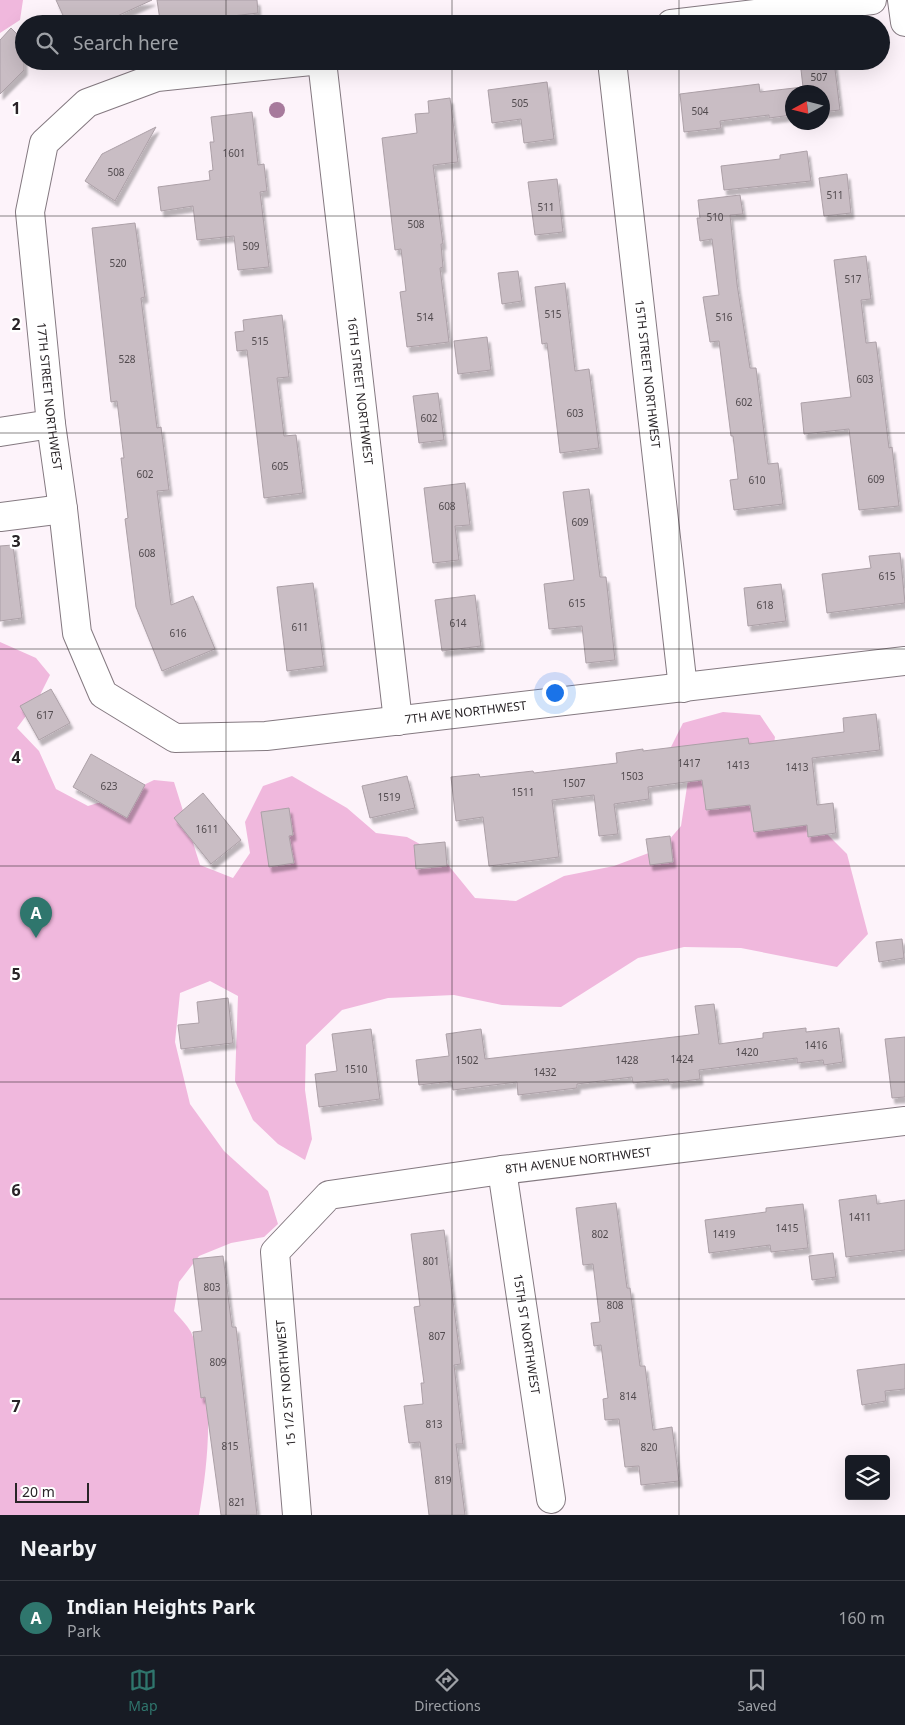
<!DOCTYPE html>
<style>
body{margin:0;font-family:"Noto Sans",sans-serif;background:#242831;color:#f1f3f6}
.controls{position:absolute;right:15px;bottom:15px;display:grid;overflow:hidden;border-radius:5px;box-shadow:0 5px 20px #0002}
.controls button{width:45px;height:45px;display:grid;place-items:center;padding:0;border:0;border-bottom:1px solid #363941;background:#171b24;color:#f1f3f6;font:25px sans-serif}
.compass{position:absolute;left:785px;top:85px;width:45px;height:45px;border-radius:50%;background:#171b24;box-shadow:0 5px 20px #0002;rotate:263deg}
.scale{position:absolute;left:15px;bottom:12px;width:74px;box-sizing:border-box;padding-left:5px;border:2px solid #292427;border-top:0;font-size:14px;line-height:18px;white-space:nowrap;color:#292427;-webkit-text-stroke:4px #fff;paint-order:stroke}
.you{position:absolute;left:554px;top:692px;width:18px;height:18px;margin:-12px;border:4px solid #fff;border-radius:50%;background:#1a73e8;box-shadow:0 0 0 8px #1a73e833}
.badge{display:grid;place-items:center;width:32px;height:32px;border-radius:50%;background:#2f766d;color:#fff;font-size:16px;font-weight:700}
.pin{position:absolute;translate:-50% -41px;filter:drop-shadow(0 1px 2px #0008)}
.pin::after{content:'';position:absolute;top:26px;width:18px;height:15px;background:inherit;clip-path:polygon(0 0,100% 0,50% 100%)}
.list{margin:0;padding:0;list-style:none}
h2{display:flex;justify-content:space-between;align-items:center;height:65px;margin:0;padding:0 20px;font-size:21px}
h2 small{font-size:16px;font-weight:400;color:#9ea1a6}
.list li{display:grid;grid-template-columns:32px 1fr auto;gap:15px;align-items:center;box-sizing:border-box;height:75px;padding:0 20px;border-top:1px solid #363941}
.list b{display:block;font-size:19px;white-space:nowrap}
.list p{margin:0;font-size:16px;white-space:nowrap;color:#9ea1a6}
.list em{font-size:16px;font-style:normal;color:#9ea1a6}
.icon{flex:none;width:28px;height:28px;fill:none;stroke:currentColor;stroke-width:2;stroke-linecap:round;stroke-linejoin:round}
.map{position:relative;flex:none;width:905px;height:1515px;overflow:hidden}
.search{position:absolute;background:#171b24;box-shadow:0 5px 20px #0002;left:15px;right:15px;top:15px;height:55px;display:flex;align-items:center;gap:12px;box-sizing:border-box;padding:0 18px;border-radius:28px;color:#9ea1a6;font-size:19px}
.sheet{height:140px;background:#171b24}
nav{display:flex;justify-content:space-around;align-items:center;box-sizing:border-box;height:70px;border-top:1px solid #363941;background:#171b24;font-size:14px;color:#9ea1a6}
nav a{display:grid;justify-items:center;gap:2px}
nav .on{color:#2f766d}
.map>svg:first-child{display:block}
.green{fill:#f0b8dd}
.building{fill:#c9bdc4;stroke:#aca0a7;filter:url(#shadow)}
.lines{fill:none;stroke-linecap:round;stroke-linejoin:round}
.minor-casing{stroke:#847980;stroke-width:30}
.minor{stroke:#fff;stroke-width:28}
.tree{fill:#a77a9c}
.grid{fill:none;stroke:#292427;stroke-width:1;stroke-opacity:0.55}
.labels{text-anchor:middle;stroke-width:4.5;stroke-linejoin:round;paint-order:stroke}
.number-label{font-size:10px;fill:#514a4e}
.street-label{font-size:12px;fill:#292427;stroke:#fff}
.grid-label{font-size:16px;text-anchor:middle;font-weight:bold;fill:#292427;stroke:#fff;stroke-width:4.5;stroke-linejoin:round;paint-order:stroke}
</style>
<div class="map">
<svg width="905" height="1515" viewBox="0 0 905 1515">
<defs>
<filter id="shadow"><feDropShadow dx="3" dy="5.5" stdDeviation="1" flood-color="#0004"/></filter>
</defs>
<rect width="100%" height="100%" fill="#fdf3fa"/>
<path class="green" d="M0,0H23L20,20L0,33Z
M0,642L36,658L50,675L37,701L17,728L39,751L56,789L88,806L123,795L154,780L174,782L200,865L233,878L250,853L245,822L263,786L292,776L347,808L376,833L407,837L440,855L475,898L516,901L564,876L614,866L662,848L681,826L688,780L670,749L683,723L723,712L760,715L775,737L770,772L811,818L847,854L868,934L837,967L741,948L684,947L638,958L561,1007L502,1005L454,995L388,998L342,1010L306,1045L305,1090L312,1139L305,1160L278,1144L253,1120L235,1081L238,996L210,981L180,993L175,1042L190,1104L224,1151L268,1191L278,1224L264,1237L231,1243L199,1256L179,1282L174,1311C180,1318 187,1325 191,1332C216,1387 209,1458 199,1515H0Z"/>
<path class="building" d="M56,0H152L100,24H67Z
M157,0H257L258,13L189,21L188,17L160,20Z
M11,28L24,41V70L0,94V40Z
M800,61H834L840,110L822,112V92H792V115L769,118V115L720,121L721,128L684,132L680,94L759,84L760,92L803,87Z
M547,82L554,139L524,143L521,119L492,123L488,90Z
M450,98L458,162L433,165L443,244H441L443,267L440,268L449,342L407,347L400,292L406,291L401,249L395,250L382,138L417,133L415,114L429,113L428,101Z
M252,112L258,165L264,164L267,191L260,192L269,267L238,270L234,236L197,240L193,206L161,211L158,187L210,180L209,171L213,170L210,142H214L211,117Z
M156,127L115,201L85,181L102,154Z
M807,151L811,181L724,190L721,166L780,159V155Z
M847,174L851,213L824,216L819,178Z
M557,179L563,232L535,235L528,182Z
M740,195L743,214L730,215L737,284L750,368H756L768,464L778,463L783,504L734,510L730,480L738,479L733,436H731L719,341L710,342L703,297L719,295L712,239L700,241L697,218H700L698,200Z
M135,223L145,297L141,298L157,428L161,427L169,490L157,491L171,605L193,596L215,649L162,671L136,607L125,519L128,518L121,458H124L117,401L111,402L92,228Z
M866,256L871,299L861,300L866,343L876,342L889,448L892,447L899,506L859,510L849,429L804,434L801,403L851,397L834,260Z
M518,271L522,301L502,304L498,273Z
M565,283L575,371L589,369L599,448L560,453L547,343L542,344L535,287Z
M282,315L289,377L277,378L284,436L296,435L303,493L264,498L247,350L237,351L235,332L244,331L243,320Z
M487,337L491,370L458,374L454,341Z
M438,393L444,440L419,443L413,396Z
M465,483L470,525L455,526L459,560L433,563L424,488Z
M589,489L600,577H606L615,660L586,663L582,626L549,629L544,584L574,580L563,492Z
M13,545L22,618L0,621V546Z
M900,553L905,603L827,613L822,574L871,568L869,556Z
M313,583L324,666L287,671L277,587Z
M781,584L786,621L748,626L744,588Z
M475,595L481,646L442,651L435,600Z
M51,689L70,723L39,740L20,706Z
M876,714L880,750L812,758L817,805L833,803L836,833L808,837L807,825L754,832L750,805L706,810L702,780L648,787L649,799L614,804L618,834L599,836L594,795L552,800L559,857L489,866L483,817L456,821L451,777L479,774L480,777L533,771L534,773L617,763L616,753L643,749V751L748,738L749,744L844,732L843,718Z
M91,754L145,785L127,818L73,787Z
M407,776L415,808L370,818L362,786Z
M203,793L241,840L211,864L174,818Z
M289,808L293,835L289,836L294,863L269,867L261,812Z
M670,836L673,862L650,865L646,839Z
M445,842L447,866L416,869L414,845Z
M902,939L904,958L879,962L876,942Z
M228,998L233,1043L181,1049L178,1025L199,1023L197,1002Z
M714,1004L719,1044L763,1038V1033L806,1028V1032L839,1028L843,1062L824,1065L823,1060L797,1063V1058L699,1070L700,1079L669,1083L668,1079L633,1083L632,1077L577,1084V1088L518,1095L517,1082L453,1090L452,1081L419,1085L416,1060L449,1056L446,1034L481,1029L485,1059L573,1049L699,1034L695,1006Z
M371,1029L380,1099L319,1107L315,1074L337,1071L332,1034Z
M905,1037V1097L892,1098L885,1039Z
M876,1195L877,1204L905,1200V1250L846,1257L839,1200Z
M616,1203L627,1288H630L640,1366H645L653,1430L672,1427L679,1481L641,1485L639,1466L625,1467L619,1419L605,1420L603,1399L608,1398L601,1345L594,1346L591,1323L600,1322L593,1264L583,1265L576,1208Z
M803,1204L808,1248L771,1252L770,1245L709,1253L705,1220L766,1212V1208Z
M444,1230L461,1364L454,1365L463,1444H456L465,1515H429L420,1442L409,1443L404,1406L423,1404L421,1383H424L414,1307L420,1306L411,1234Z
M833,1253L836,1277L812,1280L809,1256Z
M223,1256L232,1327H236L257,1515H221L205,1397L201,1398L193,1332L202,1331L193,1259Z
M905,1364V1389L885,1391L886,1401L862,1405L857,1370Z"/>
<g class="lines">
<defs>
<g id="minor">
<path d="M902,0L905,22"/>
<path d="M671,24L872,0"/>
<path id="s1" d="M311,61L157,77L87,103L44,143L30,212L51,424L63,509L77,633L103,694L175,738L266,736L905,661"/>
<path id="s2" d="M322,61L398,721"/>
<path id="s3" d="M612,61L683,688"/>
<path d="M0,432L51,424"/>
<path d="M0,517L63,509"/>
<path id="s4" d="M502,1170L551,1499"/>
<path id="s5" d="M297,1515L275,1252L329,1195L502,1170L905,1121"/>
</g>
</defs>
<use href="#minor" class="minor-casing"/>
<use href="#minor" class="minor"/>
</g>
<circle class="tree" cx="277" cy="110" r="8"/>
<path class="grid" d="M226,0V24M452,0V24M679,0V24M226,61V1515M452,61V1515M679,61V1515M0,216H905M0,433H905M0,649H905M0,866H905M0,1082H905M0,1299H905"/>
<g class="labels">
<g class="number-label">
<text x="819" y="81">507</text>
<text x="520" y="107">505</text>
<text x="700" y="115">504</text>
<text x="234" y="157">1601</text>
<text x="116" y="176">508</text>
<text x="835" y="199">511</text>
<text x="546" y="211">511</text>
<text x="715" y="221">510</text>
<text x="416" y="228">508</text>
<text x="251" y="250">509</text>
<text x="118" y="267">520</text>
<text x="853" y="283">517</text>
<text x="553" y="318">515</text>
<text x="425" y="321">514</text>
<text x="724" y="321">516</text>
<text x="260" y="345">515</text>
<text x="127" y="363">528</text>
<text x="865" y="383">603</text>
<text x="744" y="406">602</text>
<text x="575" y="417">603</text>
<text x="429" y="422">602</text>
<text x="280" y="470">605</text>
<text x="145" y="478">602</text>
<text x="876" y="483">609</text>
<text x="757" y="484">610</text>
<text x="447" y="510">608</text>
<text x="580" y="526">609</text>
<text x="147" y="557">608</text>
<text x="887" y="580">615</text>
<text x="577" y="607">615</text>
<text x="765" y="609">618</text>
<text x="458" y="627">614</text>
<text x="300" y="631">611</text>
<text x="178" y="637">616</text>
<text x="45" y="719">617</text>
<text x="689" y="767">1417</text>
<text x="738" y="769">1413</text>
<text x="797" y="771">1413</text>
<text x="632" y="780">1503</text>
<text x="574" y="787">1507</text>
<text x="109" y="790">623</text>
<text x="523" y="796">1511</text>
<text x="389" y="801">1519</text>
<text x="207" y="833">1611</text>
<text x="816" y="1049">1416</text>
<text x="747" y="1056">1420</text>
<text x="682" y="1063">1424</text>
<text x="467" y="1064">1502</text>
<text x="627" y="1064">1428</text>
<text x="356" y="1073">1510</text>
<text x="545" y="1076">1432</text>
<text x="860" y="1221">1411</text>
<text x="787" y="1232">1415</text>
<text x="600" y="1238">802</text>
<text x="724" y="1238">1419</text>
<text x="431" y="1265">801</text>
<text x="212" y="1291">803</text>
<text x="615" y="1309">808</text>
<text x="437" y="1340">807</text>
<text x="218" y="1366">809</text>
<text x="628" y="1400">814</text>
<text x="434" y="1428">813</text>
<text x="230" y="1450">815</text>
<text x="649" y="1451">820</text>
<text x="443" y="1484">819</text>
<text x="237" y="1506">821</text>
</g>
<g class="street-label">
<text dy="4" stroke="none"><textPath href="#s3" startOffset="315">15TH STREET NORTHWEST</textPath></text>
<text dy="4" stroke="none"><textPath href="#s2" startOffset="332">16TH STREET NORTHWEST</textPath></text>
<text dy="4" stroke="none"><textPath href="#s1" startOffset="544">17TH STREET NORTHWEST</textPath></text>
<text dy="4" stroke="none"><textPath href="#s1" startOffset="1225">7TH AVE NORTHWEST</textPath></text>
<text dy="4" stroke="none"><textPath href="#s5" startOffset="594">8TH AVENUE NORTHWEST</textPath></text>
<text dy="4" stroke="none"><textPath href="#s4" startOffset="166">15TH ST NORTHWEST</textPath></text>
<text transform="translate(286 1383) rotate(-95)" y="4">15 1/2 ST NORTHWEST</text>
</g>
</g>
<g class="grid-label">
<text x="16" y="114">1</text>
<text x="16" y="330">2</text>
<text x="16" y="547">3</text>
<text x="16" y="763">4</text>
<text x="16" y="980">5</text>
<text x="16" y="1196">6</text>
<text x="16" y="1412">7</text>
</g>
</svg>
<div class="controls">
<button><svg class="icon" aria-label="layers" viewBox="0 0 24 24"><path d="M12 4l9 5-9 5-9-5zM3 14l9 5 9-5"/></svg></button>
</div>
<svg class="compass" viewBox="-18 -18 36 36"><path d="M0-13l5 13h-10z" fill="#e53935"/><path d="M0 13l5-13h-10z" fill="#9ea1a6"/></svg>
<div class="scale">20 m</div>
<div class="you"></div>
<div class="pin badge" style="left:36px;top:938px">A</div>
<div class="search"><svg class="icon" aria-label="search" viewBox="0 0 24 24"><circle cx="10" cy="10" r="6"/><path d="M15 15l6 6"/></svg>Search here</div>
</div>
<section class="sheet">
<h2>Nearby<small></small></h2>
<ul class="list">
<li><span class="badge">A</span><div><b>Indian Heights Park</b><p>Park</p></div><em>160 m</em></li>
</ul>
</section>
<nav>
<a class="on"><svg class="icon" aria-label="map" viewBox="0 0 24 24"><path d="M3 6l6-2 6 2 6-2v14l-6 2-6-2-6 2zM9 4v14M15 6v14"/></svg>Map</a>
<a><svg class="icon" aria-label="directions" viewBox="0 0 24 24"><path d="M12 3l9 9-9 9-9-9zM9 14v-3h6M13 9l2 2-2 2"/></svg>Directions</a>
<a><svg class="icon" aria-label="saved" viewBox="0 0 24 24"><path d="M7 4h10v16l-5-4-5 4z"/></svg>Saved</a>
</nav>
